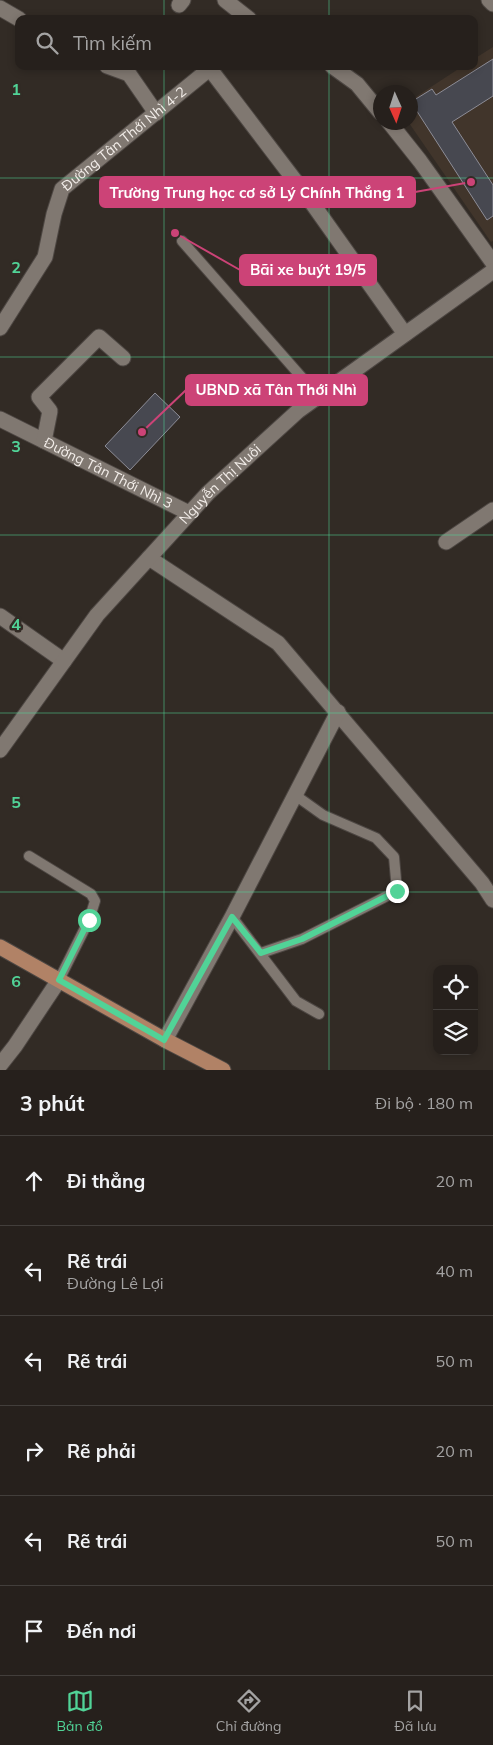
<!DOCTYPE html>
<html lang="vi">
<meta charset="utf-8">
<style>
body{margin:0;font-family:Mulish,sans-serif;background:#2e2825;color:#f1f3f6}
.controls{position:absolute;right:15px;bottom:15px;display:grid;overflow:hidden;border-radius:10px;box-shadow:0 2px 8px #0003}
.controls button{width:45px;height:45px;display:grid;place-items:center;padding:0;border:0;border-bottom:1px solid #423e3b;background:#26201c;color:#f1f3f6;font:25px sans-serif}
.compass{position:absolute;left:373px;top:85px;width:45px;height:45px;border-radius:50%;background:#26201c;box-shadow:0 2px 8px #0003;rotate:177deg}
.stop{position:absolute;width:15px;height:15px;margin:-11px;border:4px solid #51d397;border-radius:50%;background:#fff}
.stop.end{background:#51d397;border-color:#fff;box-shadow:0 1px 5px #0008}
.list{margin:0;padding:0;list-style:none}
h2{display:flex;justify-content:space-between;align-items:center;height:65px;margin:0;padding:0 20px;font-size:21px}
h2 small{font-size:16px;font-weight:400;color:#a4a3a3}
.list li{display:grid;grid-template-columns:32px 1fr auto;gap:15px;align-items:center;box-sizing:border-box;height:90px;padding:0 20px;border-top:1px solid #423e3b}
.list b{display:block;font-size:19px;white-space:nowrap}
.list p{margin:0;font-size:16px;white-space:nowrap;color:#a4a3a3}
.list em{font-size:16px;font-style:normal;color:#a4a3a3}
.icon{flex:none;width:28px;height:28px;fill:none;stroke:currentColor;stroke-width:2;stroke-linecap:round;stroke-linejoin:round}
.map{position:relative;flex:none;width:493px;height:1070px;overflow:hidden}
.search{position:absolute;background:#26201c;box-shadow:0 2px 8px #0003;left:15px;right:15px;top:15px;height:55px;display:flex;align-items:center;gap:12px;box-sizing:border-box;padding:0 18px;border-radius:10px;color:#a4a3a3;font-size:19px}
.sheet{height:605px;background:#26201c}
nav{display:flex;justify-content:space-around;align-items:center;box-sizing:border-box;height:70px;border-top:1px solid #423e3b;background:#26201c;font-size:14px;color:#a4a3a3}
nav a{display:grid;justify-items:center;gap:2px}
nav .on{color:#51d397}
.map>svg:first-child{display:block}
.built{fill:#41352b}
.building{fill:#474850;stroke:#8d8d97}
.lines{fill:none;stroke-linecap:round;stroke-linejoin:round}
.service-casing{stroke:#4d4743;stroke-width:12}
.minor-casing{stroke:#4d4743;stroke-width:17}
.primary-casing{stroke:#4d4743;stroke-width:17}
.service{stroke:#807871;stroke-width:10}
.minor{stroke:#807871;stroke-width:15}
.primary{stroke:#b18266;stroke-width:15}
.route{stroke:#51d397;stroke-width:6}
.grid{fill:none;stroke:#51d397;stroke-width:1;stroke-opacity:0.55}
.labels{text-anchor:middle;stroke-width:5;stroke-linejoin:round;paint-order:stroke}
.street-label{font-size:14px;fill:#f2ede9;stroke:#322b25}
.grid-label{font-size:16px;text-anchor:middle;font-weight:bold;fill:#51d397;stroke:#322b25;stroke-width:5;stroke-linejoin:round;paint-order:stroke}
.leader{fill:none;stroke:#cc4377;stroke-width:2}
.callout-dot{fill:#cc4377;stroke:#322b25;stroke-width:2}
.callout{fill:#cc4377;stroke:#cc4377;stroke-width:2}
.callout-label{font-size:15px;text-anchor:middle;font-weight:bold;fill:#fff}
</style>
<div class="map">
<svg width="493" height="1070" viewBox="0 0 493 1070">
<rect width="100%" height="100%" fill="#322b25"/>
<path class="built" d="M493,47V241L491,242L409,123L410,122L411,100L463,66H474V59Z"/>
<path class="building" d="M493,59V96L452,122L493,185V216L487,220L411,102L432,89L436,95Z
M155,393L180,417L130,470L105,446Z"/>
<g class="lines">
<defs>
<path id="service" d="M182,241L319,397
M29,856L91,894L95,901L89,920L59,980
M232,917L296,1001L319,1014
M261,953L302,939L397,891L394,857L376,838L323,815L295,795"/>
<g id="minor">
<path d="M225,0L249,19"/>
<path d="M489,0L493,4"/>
<path d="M179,5L183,0"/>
<path d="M0,8L19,19"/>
<path d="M107,66L129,74L156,113"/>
<path d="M332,66L357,84L380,112"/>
<path d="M210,69L312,203L405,334"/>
<path d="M389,122L420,161L493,263"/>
<path id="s1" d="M0,328L45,257L54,214L62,189L213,66"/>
<path id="s2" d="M0,419L189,513"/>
<path d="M44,441L50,411L39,397L99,337L123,358"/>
<path d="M446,542L493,510"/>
<path d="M149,558L278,643L482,883L493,900"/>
<path d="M0,616L64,661"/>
<path id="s3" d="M0,750L97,615L208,493L298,411L493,271"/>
<path d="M165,1040L232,917L338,712"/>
<path d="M0,1065L15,1046L59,980"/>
</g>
<path id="primary" d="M0,947L165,1040L223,1070"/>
</defs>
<use href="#service" class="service-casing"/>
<use href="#minor" class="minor-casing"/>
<use href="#primary" class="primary-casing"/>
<use href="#service" class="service"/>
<use href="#minor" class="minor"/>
<use href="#primary" class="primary"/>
</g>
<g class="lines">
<path class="route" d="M89,920L59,980L164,1040L232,917L261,953L302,939L397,891"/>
</g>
<path class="grid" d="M164,0V19M329,0V19M164,66V1070M329,66V1070M0,178H493M0,357H493M0,535H493M0,713H493M0,892H493"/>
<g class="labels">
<g class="street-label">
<text dy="5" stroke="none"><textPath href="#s1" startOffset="234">Đường Tân Thới Nhì 4-2</textPath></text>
<text dy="5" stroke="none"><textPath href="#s2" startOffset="121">Đường Tân Thới Nhì 3</textPath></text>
<text dy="5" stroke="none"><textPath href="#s3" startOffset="346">Nguyễn Thị Nuôi</textPath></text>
</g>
</g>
<g class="grid-label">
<text x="16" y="95">1</text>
<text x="16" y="273">2</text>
<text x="16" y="452">3</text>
<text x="16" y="630">4</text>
<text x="16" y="808">5</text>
<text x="16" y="987">6</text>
</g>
<path class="leader" d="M471 182L415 192M175 233L240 270M142 432L186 390"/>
<g class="callout-dot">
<circle cx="471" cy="182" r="5"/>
<circle cx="175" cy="233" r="5"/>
<circle cx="142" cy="432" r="5"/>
</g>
<g class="callout">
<rect x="100" y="177" width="315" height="30" rx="5"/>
<rect x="240" y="255" width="136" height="30" rx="5"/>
<rect x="186" y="375" width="181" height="30" rx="5"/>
</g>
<g class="callout-label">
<text x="257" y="198">Trường Trung học cơ sở Lý Chính Thắng 1</text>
<text x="308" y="275">Bãi xe buýt 19/5</text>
<text x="276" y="395">UBND xã Tân Thới Nhì</text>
</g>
</svg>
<div class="controls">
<button><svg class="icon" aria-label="locate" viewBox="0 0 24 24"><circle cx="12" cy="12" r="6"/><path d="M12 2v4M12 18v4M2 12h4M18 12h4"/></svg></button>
<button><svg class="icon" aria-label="layers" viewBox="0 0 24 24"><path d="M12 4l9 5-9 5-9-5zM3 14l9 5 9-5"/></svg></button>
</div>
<svg class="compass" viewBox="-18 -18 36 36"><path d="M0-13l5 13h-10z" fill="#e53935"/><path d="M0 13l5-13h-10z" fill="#a4a3a3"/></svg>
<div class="stop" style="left:89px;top:920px"></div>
<div class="stop end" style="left:397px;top:891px"></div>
<div class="search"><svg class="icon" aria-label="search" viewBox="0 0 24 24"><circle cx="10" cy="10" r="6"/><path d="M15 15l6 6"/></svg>Tìm kiếm</div>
</div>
<section class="sheet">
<h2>3 phút<small>Đi bộ · 180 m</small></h2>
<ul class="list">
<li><svg class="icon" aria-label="ahead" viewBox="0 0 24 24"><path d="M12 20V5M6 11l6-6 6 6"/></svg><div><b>Đi thẳng</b></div><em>20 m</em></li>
<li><svg class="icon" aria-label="left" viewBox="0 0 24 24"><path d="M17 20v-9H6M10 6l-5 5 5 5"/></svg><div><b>Rẽ trái</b><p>Đường Lê Lợi</p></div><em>40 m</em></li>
<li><svg class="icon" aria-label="left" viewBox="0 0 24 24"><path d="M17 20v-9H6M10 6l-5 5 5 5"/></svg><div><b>Rẽ trái</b></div><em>50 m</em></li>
<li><svg class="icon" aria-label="right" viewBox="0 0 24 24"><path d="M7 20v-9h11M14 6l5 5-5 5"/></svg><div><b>Rẽ phải</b></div><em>20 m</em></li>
<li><svg class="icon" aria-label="left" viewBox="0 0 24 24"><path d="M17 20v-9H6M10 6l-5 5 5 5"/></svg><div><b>Rẽ trái</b></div><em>50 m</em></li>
<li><svg class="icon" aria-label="arrive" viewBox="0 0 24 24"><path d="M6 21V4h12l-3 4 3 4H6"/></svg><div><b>Đến nơi</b></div></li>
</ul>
</section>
<nav>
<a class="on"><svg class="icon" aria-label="map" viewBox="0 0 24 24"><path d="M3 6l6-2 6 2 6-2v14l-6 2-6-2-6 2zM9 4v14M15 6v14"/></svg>Bản đồ</a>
<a><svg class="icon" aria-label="directions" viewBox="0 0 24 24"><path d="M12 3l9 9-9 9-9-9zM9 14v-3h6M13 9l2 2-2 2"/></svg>Chỉ đường</a>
<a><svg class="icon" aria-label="saved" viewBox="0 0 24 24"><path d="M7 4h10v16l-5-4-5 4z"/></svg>Đã lưu</a>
</nav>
